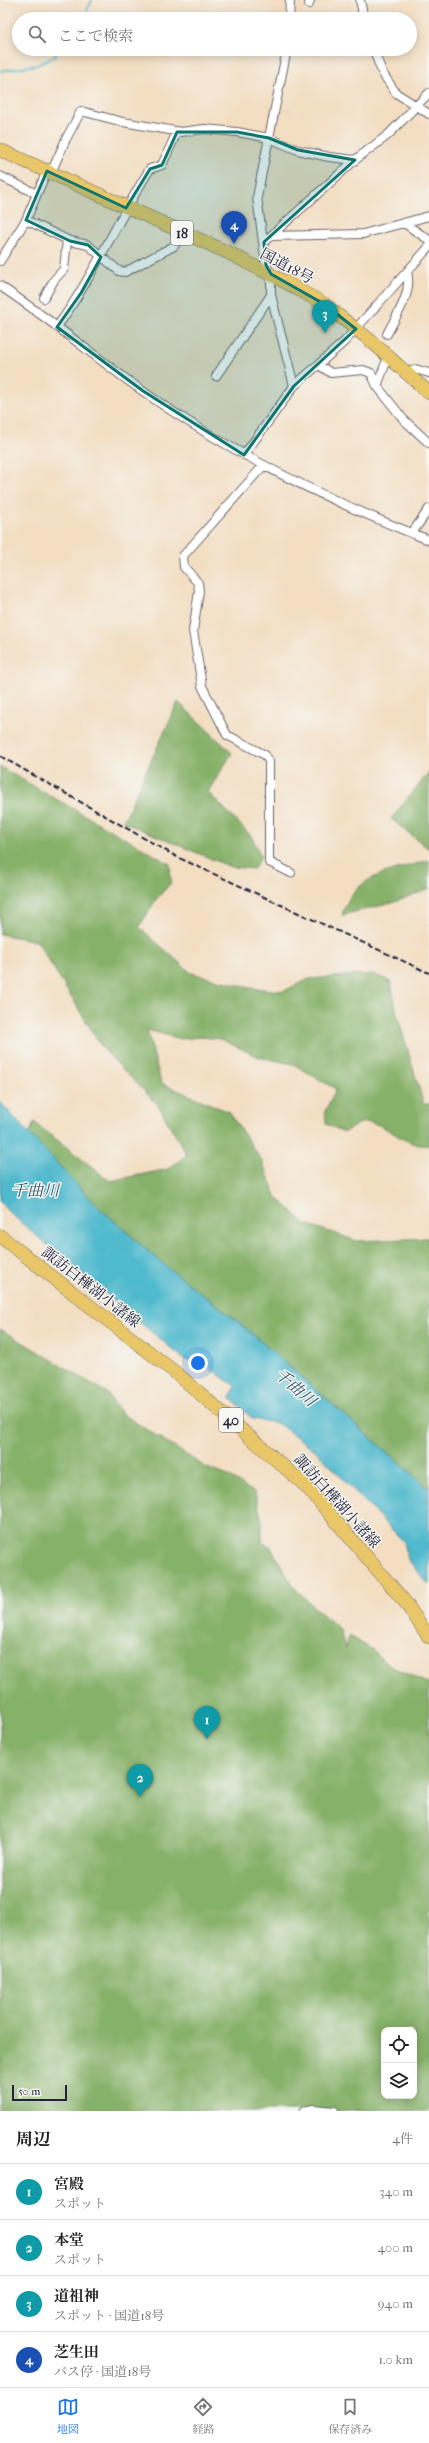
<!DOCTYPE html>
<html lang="ja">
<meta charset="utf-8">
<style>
body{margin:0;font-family:"IM FELL French Canon","Noto Serif JP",serif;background:#f6f6f6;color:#222}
.controls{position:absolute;right:12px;bottom:12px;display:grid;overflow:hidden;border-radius:8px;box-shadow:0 2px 10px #0003}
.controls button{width:36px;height:36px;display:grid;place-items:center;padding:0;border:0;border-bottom:1px solid #e0e0e0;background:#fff;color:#222;font:20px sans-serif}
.scale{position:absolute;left:12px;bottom:10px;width:55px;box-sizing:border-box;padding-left:4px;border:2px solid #22223b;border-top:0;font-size:11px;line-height:14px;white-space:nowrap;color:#22223b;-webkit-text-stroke:3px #f6f6f2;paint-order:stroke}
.you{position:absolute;left:198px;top:1363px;width:14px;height:14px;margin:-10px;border:3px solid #fff;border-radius:50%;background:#1a73e8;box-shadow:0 0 0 6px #1a73e833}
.badge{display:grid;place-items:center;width:26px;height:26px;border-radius:50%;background:#1a73e8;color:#fff;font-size:13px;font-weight:700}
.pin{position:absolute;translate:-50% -33px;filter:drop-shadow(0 1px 2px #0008)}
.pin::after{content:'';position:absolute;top:21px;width:14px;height:12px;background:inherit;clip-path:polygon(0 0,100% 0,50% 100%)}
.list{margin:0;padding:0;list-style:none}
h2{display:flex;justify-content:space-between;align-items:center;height:52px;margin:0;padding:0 16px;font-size:17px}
h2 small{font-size:13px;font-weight:400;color:#767676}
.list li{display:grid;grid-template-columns:26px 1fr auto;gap:12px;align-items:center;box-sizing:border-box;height:56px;padding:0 16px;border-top:1px solid #e0e0e0}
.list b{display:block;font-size:15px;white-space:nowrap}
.list p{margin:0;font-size:13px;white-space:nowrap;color:#767676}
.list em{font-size:13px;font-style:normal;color:#767676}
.icon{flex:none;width:22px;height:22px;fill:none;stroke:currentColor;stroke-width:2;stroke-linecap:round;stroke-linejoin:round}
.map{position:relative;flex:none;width:429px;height:2111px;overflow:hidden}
.search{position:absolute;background:#fff;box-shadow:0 2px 10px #0003;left:12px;right:12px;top:12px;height:44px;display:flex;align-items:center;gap:10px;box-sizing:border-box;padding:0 14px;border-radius:22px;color:#767676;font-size:15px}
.sheet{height:276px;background:#fff}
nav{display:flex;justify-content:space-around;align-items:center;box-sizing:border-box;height:56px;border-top:1px solid #e0e0e0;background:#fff;font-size:11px;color:#767676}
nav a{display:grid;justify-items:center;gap:2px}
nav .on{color:#1a73e8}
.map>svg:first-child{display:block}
.forest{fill:#86b169;stroke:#546a52;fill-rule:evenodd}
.water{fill:#50b9cd;stroke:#396e84}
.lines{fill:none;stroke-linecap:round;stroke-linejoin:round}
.stream{stroke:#50b9cd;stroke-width:2}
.minor-casing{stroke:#6b646a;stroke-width:10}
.primary-casing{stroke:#6b646a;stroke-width:14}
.trunk-casing{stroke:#6b646a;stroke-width:14}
.minor{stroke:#fff;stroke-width:8}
.primary{stroke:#e9c769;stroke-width:13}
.trunk{stroke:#e9c769;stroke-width:13}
.rail{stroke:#22223b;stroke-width:2;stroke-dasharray:6 3;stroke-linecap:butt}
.marked{fill:#0f766e;fill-opacity:0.2;stroke:#0f766e;stroke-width:3;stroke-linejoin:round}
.labels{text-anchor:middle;stroke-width:3;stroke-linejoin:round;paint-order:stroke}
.shield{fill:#f6f6f2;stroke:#626272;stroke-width:1}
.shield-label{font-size:14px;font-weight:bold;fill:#22223b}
.street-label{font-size:15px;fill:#22223b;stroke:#f6f6f2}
.water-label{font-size:16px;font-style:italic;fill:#32576e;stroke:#f6f6f2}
</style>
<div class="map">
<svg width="429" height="2111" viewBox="0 0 429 2111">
<rect width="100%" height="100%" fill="#f6f6f2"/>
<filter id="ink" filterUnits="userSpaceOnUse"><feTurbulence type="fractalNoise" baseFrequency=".025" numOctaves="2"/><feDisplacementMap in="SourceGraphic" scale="8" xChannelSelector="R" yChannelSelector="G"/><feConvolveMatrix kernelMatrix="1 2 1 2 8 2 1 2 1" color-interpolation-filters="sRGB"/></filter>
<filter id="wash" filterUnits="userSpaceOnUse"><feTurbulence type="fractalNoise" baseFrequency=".012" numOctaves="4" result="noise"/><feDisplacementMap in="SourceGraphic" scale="16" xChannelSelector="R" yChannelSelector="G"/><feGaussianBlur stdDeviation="0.9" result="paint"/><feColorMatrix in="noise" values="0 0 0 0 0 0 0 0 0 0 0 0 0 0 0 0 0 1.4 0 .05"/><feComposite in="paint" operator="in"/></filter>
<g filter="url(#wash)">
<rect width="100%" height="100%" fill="#f3dec2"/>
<path class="forest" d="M178,702L232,753L208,792L251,836L261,856L254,869L231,867L123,822Z
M0,767L170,864L171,883L157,898L139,927L191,973L250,988L284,991L309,979L373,974L391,982L397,1014L424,1105L429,1103V1145C403,1149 383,1117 361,1123C356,1125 350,1129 344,1132L326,1124L325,1111L336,1089L293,1064L259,1057L220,1039L202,1037L181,1039L147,1030L161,1083L229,1112L262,1161L277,1198L306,1224L357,1241L429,1238V1489L241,1324L158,1260L94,1203L29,1135L34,1122L110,1181L168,1169L187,1155L157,1104L103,1049L37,941L0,934Z
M429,772V849L391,819Z
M429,860V889L392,903L342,915C355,873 391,872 429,860Z
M0,1329L106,1392L121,1413L205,1467L228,1476L255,1493L262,1521V1543L270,1546L293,1586L314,1607L340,1629L345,1649L348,1635L373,1650L390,1666L429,1684V2111H0ZM384,2030H414V2096H384Z"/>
<path class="water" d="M0,1102L94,1203L158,1260L241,1324L429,1489V1585L408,1560L404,1542L315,1450L277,1423L253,1419L230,1398L235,1386L199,1361L185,1360L12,1215L0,1201Z"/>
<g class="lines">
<path class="stream" d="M83,19L92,0
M0,71L37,65L56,56L55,49"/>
</g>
</g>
<g filter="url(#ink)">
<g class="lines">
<defs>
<path id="minor" d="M360,0L364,19
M309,4L310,0
M289,19L290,0
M287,49L257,197L266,265L271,274V295L294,386
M373,49L383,74L396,93L429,114
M51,173L66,139L81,111L123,122L181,132L204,129L237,132L269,138L298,150L329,157L355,160
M0,176L37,194
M26,220L70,241L88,245L119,271L125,272L174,246L183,233
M404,223L429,240
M271,236L363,234L429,216
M264,242L355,160L388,135L429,93
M0,261L26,220L48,168
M0,286C64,328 121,380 186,420C263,469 344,507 429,540
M44,298L54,280L64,269L67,240
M57,327C93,277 117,221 150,169L162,165L177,132
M387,334C396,316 413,293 407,272
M388,357L377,386L404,420L429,443
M319,365L331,373L363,370L371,373L377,386
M408,375L415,369L429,373
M216,376L271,295
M244,455L294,386L344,342L429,247
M263,466L183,556L184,567L198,583L199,591L193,631L202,686L227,735L265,755L269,761V862L291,873
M412,533L429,509
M304,2111L313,2109L334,2111"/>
<path id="primary" d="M0,1236L181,1377L306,1486L405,1602L429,1637"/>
<path id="trunk" d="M0,150L229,253L285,282L324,304L371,341L429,393"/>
</defs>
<use href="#minor" class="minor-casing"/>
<use href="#primary" class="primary-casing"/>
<use href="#trunk" class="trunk-casing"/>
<use href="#minor" class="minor"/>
<use href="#primary" class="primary"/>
<use href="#trunk" class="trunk"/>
<path class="rail" d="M0,756L177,857L429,973"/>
</g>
</g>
<path class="marked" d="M177,132H237L269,138L298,150L355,160L264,242L266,265L271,274L324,304L356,329L294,386L244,455L143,391L57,327L81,293L101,257L88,245L70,241L26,220L47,171L126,208L150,169L162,165Z"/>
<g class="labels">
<g class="shield">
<rect x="171" y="221" width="22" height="24" rx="3"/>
<rect x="219" y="1408" width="24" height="24" rx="3"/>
</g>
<g class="shield-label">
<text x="182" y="238">18</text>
<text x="231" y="1425">40</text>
</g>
<g class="street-label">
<text transform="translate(287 266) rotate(28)" y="5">国道18号</text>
<text transform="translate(91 1287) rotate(38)" y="5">諏訪白樺湖小諸線</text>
<text transform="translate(337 1501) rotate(48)" y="5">諏訪白樺湖小諸線</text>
</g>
<g class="water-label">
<text x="35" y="1196">千曲川</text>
<text transform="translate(296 1387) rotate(41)" y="6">千曲川</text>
</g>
</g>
</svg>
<div class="controls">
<button><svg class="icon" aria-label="locate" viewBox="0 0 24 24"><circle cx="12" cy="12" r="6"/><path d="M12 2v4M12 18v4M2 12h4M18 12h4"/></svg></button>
<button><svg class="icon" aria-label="layers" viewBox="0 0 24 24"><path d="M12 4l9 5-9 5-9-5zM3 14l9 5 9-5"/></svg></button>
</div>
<div class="scale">50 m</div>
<div class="you"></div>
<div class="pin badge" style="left:207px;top:1739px;background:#0f9aa8">1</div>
<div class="pin badge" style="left:140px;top:1797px;background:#0f9aa8">2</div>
<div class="pin badge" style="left:325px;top:333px;background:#0f9aa8">3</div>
<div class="pin badge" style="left:234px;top:244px;background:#1a4fb4">4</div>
<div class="search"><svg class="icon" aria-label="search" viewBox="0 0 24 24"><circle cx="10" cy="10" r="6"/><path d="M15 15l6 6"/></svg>ここで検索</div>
</div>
<section class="sheet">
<h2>周辺<small>4件</small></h2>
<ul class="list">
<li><span class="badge" style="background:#0f9aa8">1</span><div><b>宮殿</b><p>スポット</p></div><em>340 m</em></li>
<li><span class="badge" style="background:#0f9aa8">2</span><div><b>本堂</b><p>スポット</p></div><em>400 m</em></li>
<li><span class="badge" style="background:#0f9aa8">3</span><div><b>道祖神</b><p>スポット · 国道18号</p></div><em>940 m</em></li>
<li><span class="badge" style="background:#1a4fb4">4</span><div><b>芝生田</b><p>バス停 · 国道18号</p></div><em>1.0 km</em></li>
</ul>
</section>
<nav>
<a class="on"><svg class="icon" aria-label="map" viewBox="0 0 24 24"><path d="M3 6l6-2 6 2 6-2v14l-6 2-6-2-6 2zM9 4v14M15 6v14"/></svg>地図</a>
<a><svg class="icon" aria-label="directions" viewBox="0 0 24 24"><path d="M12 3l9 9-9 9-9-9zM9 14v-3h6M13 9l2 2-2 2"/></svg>経路</a>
<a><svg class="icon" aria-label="saved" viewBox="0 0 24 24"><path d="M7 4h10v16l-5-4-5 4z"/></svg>保存済み</a>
</nav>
